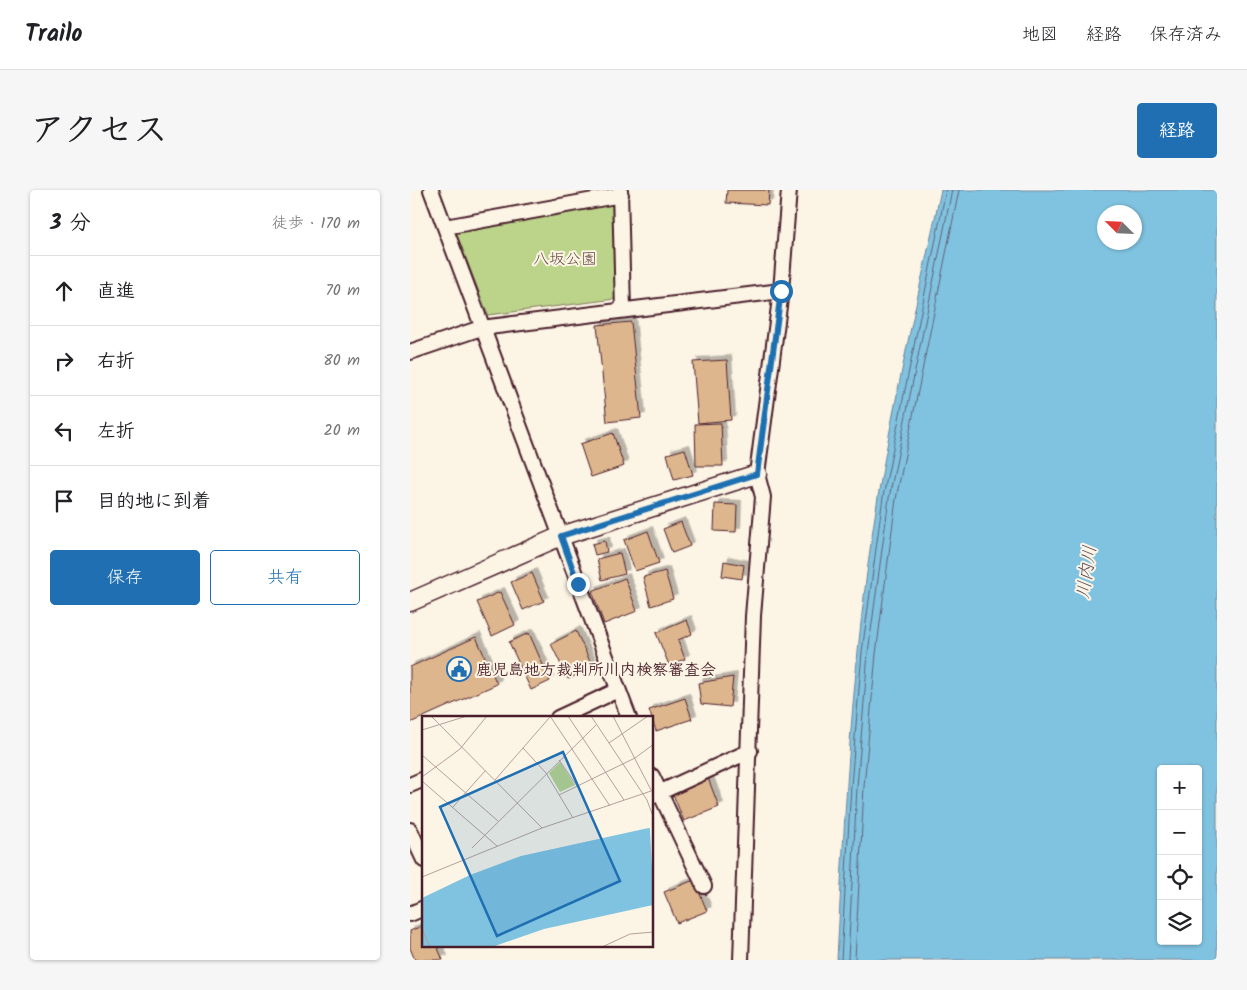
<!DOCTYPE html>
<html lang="ja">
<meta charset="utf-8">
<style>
body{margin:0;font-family:Kalam,"Klee One",sans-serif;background:#f6f6f6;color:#202124}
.controls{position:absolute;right:15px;bottom:15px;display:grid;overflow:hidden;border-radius:5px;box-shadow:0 1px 4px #0004}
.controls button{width:45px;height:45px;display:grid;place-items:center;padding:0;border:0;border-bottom:1px solid #e0e0e0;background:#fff;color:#202124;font:25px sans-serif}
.compass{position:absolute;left:687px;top:15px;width:45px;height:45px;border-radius:50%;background:#fff;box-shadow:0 1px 4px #0004;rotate:294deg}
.stop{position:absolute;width:15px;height:15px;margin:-11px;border:4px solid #1f6fb2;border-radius:50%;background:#fff}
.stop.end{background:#1f6fb2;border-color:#fff;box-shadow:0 1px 5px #0008}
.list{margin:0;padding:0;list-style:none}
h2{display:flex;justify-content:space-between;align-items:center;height:65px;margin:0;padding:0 20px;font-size:21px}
h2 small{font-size:16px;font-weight:400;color:#757577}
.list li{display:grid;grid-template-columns:32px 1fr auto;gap:15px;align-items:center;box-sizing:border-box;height:70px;padding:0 20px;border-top:1px solid #e0e0e0}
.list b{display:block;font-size:19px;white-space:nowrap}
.list em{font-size:16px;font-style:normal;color:#757577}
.actions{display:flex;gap:10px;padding:15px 20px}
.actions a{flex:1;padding:11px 0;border:1px solid #1f6fb2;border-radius:5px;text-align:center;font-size:18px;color:#1f6fb2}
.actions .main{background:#1f6fb2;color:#fff}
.icon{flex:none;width:28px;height:28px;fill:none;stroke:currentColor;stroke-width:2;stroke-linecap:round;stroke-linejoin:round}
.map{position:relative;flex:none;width:807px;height:770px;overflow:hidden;border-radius:5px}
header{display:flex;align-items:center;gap:30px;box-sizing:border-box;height:70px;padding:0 25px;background:#fff;border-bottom:1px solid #e0e0e0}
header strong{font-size:24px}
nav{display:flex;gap:28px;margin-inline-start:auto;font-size:18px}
.intro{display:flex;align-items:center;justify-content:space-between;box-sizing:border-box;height:120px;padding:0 30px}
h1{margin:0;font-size:35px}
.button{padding:12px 22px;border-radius:5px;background:#1f6fb2;color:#fff;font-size:18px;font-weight:700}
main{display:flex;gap:30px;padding:0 30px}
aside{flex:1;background:#fff;border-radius:5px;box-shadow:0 1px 4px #0004}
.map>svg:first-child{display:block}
.green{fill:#bbd48a;stroke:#827a5a}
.water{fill:#80c3e1;stroke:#6a8198;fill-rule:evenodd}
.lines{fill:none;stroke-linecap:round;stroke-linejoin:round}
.shore{stroke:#606174;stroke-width:1}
.building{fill:#deb68e;stroke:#4a1f2b;filter:url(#shadow)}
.minor-casing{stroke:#4a1f2b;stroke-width:18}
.tertiary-casing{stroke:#4a1f2b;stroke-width:21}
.minor{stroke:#fcf5e5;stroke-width:14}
.tertiary{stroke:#fcf5e5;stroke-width:18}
.route{stroke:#1f6fb2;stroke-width:6}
.labels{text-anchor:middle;stroke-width:4;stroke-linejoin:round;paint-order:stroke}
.park-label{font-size:16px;fill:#664c43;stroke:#fcf5e5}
.poi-label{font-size:16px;font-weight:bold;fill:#4a1f2b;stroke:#fcf5e5;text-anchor:start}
.water-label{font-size:18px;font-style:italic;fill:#5a5062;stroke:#fcf5e5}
.inset-road{fill:none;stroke:#b59f9b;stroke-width:1}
.view{fill:#1f6fb2;fill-opacity:0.15;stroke:#1f6fb2;stroke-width:2.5}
.inset-edge{fill:none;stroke:#4a1f2b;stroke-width:2.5}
</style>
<header>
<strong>Trailo</strong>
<nav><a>地図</a><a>経路</a><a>保存済み</a></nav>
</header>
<div class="intro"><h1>アクセス</h1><a class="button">経路</a></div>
<main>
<aside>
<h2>3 分<small>徒歩 · 170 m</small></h2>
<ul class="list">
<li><svg class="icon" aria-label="ahead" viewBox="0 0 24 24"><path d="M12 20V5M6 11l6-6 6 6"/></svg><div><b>直進</b></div><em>70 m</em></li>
<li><svg class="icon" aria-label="right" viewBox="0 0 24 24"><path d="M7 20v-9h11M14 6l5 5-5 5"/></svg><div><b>右折</b></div><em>80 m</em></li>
<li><svg class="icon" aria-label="left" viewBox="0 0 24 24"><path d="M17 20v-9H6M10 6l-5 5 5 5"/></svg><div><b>左折</b></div><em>20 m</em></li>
<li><svg class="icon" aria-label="arrive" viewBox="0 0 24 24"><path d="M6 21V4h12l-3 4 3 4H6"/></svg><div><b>目的地に到着</b></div></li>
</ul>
<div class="actions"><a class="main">保存</a><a>共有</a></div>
</aside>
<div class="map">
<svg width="807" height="770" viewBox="0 0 807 770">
<defs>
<filter id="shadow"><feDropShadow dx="4.5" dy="-4.5" stdDeviation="0" flood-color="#0004"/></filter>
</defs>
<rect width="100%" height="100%" fill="#fcf5e5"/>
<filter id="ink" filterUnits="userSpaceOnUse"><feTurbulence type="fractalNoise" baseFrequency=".02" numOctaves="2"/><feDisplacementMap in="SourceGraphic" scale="10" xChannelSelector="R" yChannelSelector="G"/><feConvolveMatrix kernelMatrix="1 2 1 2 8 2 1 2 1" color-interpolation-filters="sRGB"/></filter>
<g filter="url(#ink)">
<path class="green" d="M197,12L202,15L205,109L78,125L45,40Z"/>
<path class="water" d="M531,0H807V770H427C435,615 443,460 468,307C485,204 509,102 531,0ZM694,22H724V52H694ZM751,579H788V751H751Z"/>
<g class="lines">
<path class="shore" d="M431,770L441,596L452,462L473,307L536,0
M438,770L447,597L458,463L479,308L542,0
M445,770L454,597L466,464L486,309L549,0"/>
</g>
<path class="building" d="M317,0H359L358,15L316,13Z
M221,132L231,228L197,232L187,135Z
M317,170L321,230L288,233L283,172Z
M311,233L313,276H286L285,234Z
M203,243L214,276L181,287L170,254Z
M275,259L283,285L264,290L257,264Z
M305,314L327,315L326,342L304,341Z
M271,332L280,356L262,363L253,339Z
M238,341L249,373L225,381L214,350Z
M195,351L197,362L185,365L182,354Z
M210,363L215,384L192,390L187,369Z
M314,371L334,375L332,389L312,386Z
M255,381L263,409L241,416L233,387Z
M122,383L134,411L113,420L101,392Z
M215,388L227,421L194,434L182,401Z
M90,402L105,435L82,446L67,412Z
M277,430L282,444L268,450L275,469L259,475L246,443Z
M166,441L183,478L158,489L141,454Z
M119,443L140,491L121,500L99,452Z
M66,447L87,494L0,533V477Z
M323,487L320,517L291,514L288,493Z
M275,508L282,529L246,541L239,520Z
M298,588L309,617L274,631L262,602Z
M284,690L297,721L267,733L254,702Z
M14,735V756H27L33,770H5L0,758V741Z"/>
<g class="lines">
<defs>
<path id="minor" d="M21,0L219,528
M210,0L213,120
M35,37L211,5
M0,162L71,138L371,101
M148,528L208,500
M242,586L294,696
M0,595L14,589
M242,606L340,561
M0,640L14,670
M0,724L14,718
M331,770L343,426L353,307L347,284L371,101L379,0"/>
<path id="tertiary" d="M0,412L151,346L347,284"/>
</defs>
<use href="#minor" class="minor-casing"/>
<use href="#tertiary" class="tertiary-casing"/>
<use href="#minor" class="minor"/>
<use href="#tertiary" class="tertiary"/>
</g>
</g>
<g class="lines" filter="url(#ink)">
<path class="route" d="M168,394L151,346L347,284L371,101"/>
</g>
<defs>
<symbol id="civic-ring" viewBox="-11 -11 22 22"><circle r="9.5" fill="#fcf5e5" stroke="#1f6fb2" stroke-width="1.5"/><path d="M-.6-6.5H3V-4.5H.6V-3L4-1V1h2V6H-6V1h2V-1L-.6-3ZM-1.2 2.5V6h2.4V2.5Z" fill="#1f6fb2"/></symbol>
</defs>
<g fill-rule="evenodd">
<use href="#civic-ring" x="35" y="465" width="28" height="28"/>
</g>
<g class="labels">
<g class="park-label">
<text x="155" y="74">八坂公園</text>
</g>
<g class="poi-label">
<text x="66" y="485">鹿児島地方裁判所川内検察審査会</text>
</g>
<g class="water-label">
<text transform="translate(676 382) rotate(-82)" y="6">川内川</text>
</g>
</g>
<g transform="translate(12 526)">
<rect width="231" height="231" fill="#fcf5e5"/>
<path d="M138,46L153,69L138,76L127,57Z" fill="#bbd48a"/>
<path d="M231,111V189L122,213L70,231H0V182L48,159L99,140Z" fill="#80c3e1"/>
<path d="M227,109H232L231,173L228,114Z" fill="#fcf5e5"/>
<path class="inset-road" d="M9,0L120,112M128,0L188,90M146,0L202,84M169,0L225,84L232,103M191,0L229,74M0,14L45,0M187,27L226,0M101,32L124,57L151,102M0,39L76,105M137,44L155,70M0,61L38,33L65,0M73,64L128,1M0,65L75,130M137,79L213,42L232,28M30,92L63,55M50,132L174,9M0,161L120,112L232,74M0,213L8,231M180,231L208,218L232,216"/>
<path class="view" d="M141,36L198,165L75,220L18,91Z"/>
<rect width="231" height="231" class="inset-edge"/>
</g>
</svg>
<div class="controls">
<button>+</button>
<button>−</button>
<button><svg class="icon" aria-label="locate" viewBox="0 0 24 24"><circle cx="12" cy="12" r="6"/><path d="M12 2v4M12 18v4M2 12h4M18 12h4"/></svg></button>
<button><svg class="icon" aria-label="layers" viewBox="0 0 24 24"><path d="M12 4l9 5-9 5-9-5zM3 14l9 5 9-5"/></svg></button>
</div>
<svg class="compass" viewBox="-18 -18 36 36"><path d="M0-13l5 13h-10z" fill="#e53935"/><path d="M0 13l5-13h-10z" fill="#757577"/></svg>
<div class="stop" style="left:371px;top:101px"></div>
<div class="stop end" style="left:168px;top:394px"></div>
</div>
</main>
